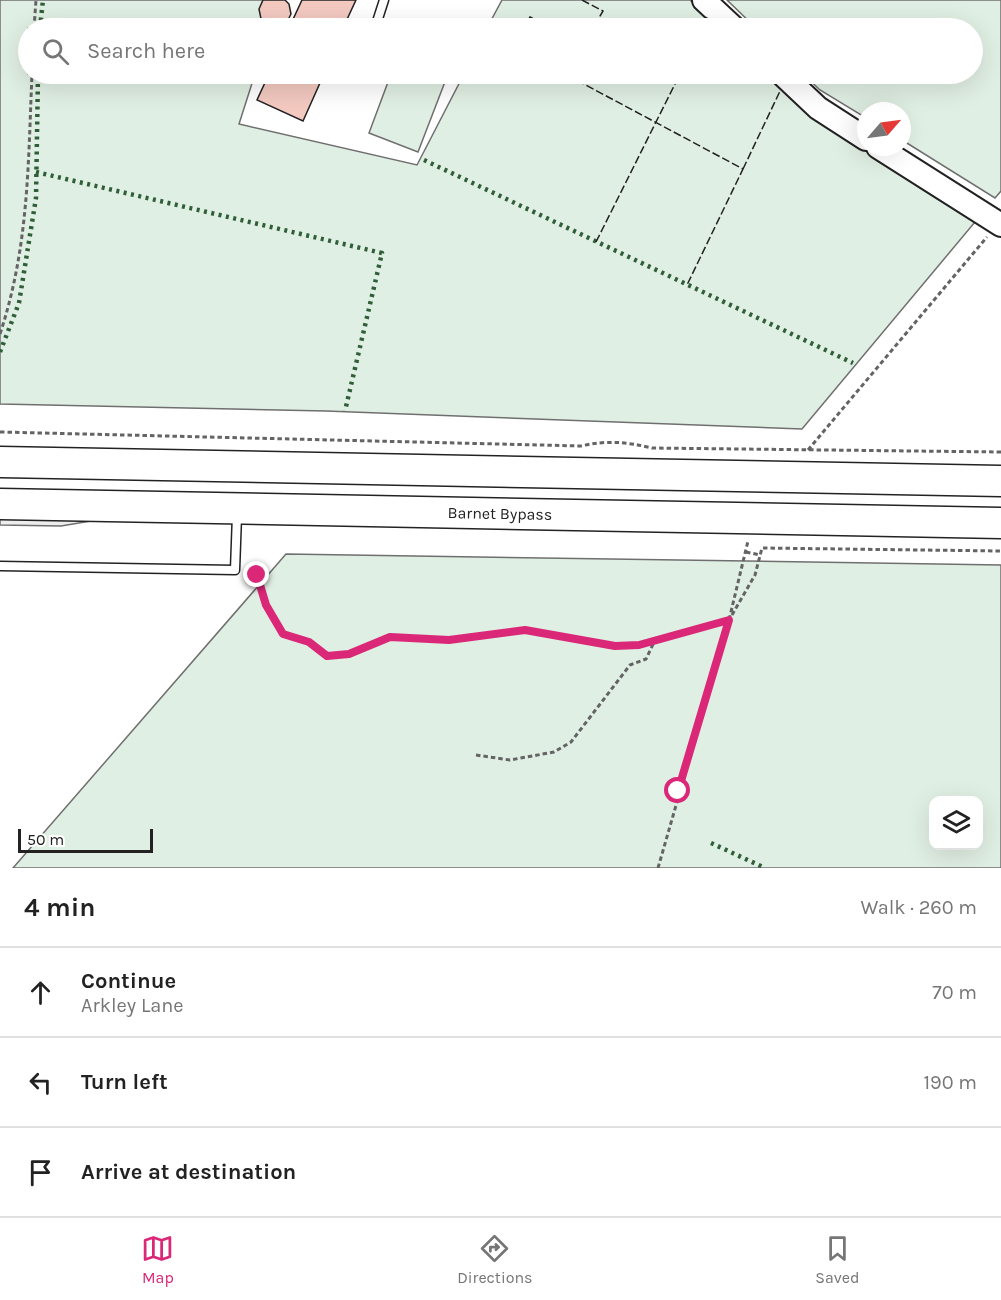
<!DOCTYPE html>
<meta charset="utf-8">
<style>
body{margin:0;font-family:Karla,sans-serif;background:#f2f2f2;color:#222}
.controls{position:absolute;right:18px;bottom:18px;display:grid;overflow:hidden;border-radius:12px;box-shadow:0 6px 24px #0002}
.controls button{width:54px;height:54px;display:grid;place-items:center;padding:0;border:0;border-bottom:2px solid #e0e0e0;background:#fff;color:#222;font:30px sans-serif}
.compass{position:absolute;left:857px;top:102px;width:54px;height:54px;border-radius:50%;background:#fff;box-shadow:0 6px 24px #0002;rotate:62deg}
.scale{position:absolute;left:18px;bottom:15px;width:135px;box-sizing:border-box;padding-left:6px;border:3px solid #222;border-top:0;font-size:16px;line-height:21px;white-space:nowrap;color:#222;-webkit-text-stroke:4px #fff;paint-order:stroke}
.stop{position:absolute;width:18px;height:18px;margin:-14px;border:4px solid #db2777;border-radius:50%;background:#fff}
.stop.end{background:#db2777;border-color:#fff;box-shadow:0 2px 6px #0008}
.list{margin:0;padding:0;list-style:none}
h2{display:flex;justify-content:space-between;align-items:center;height:78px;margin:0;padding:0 24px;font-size:26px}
h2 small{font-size:20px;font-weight:400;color:#767676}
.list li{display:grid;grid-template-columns:39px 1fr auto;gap:18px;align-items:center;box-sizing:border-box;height:90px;padding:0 24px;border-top:2px solid #e0e0e0}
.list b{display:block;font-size:22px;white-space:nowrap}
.list p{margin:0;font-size:20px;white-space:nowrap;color:#767676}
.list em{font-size:20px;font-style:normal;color:#767676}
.icon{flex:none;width:33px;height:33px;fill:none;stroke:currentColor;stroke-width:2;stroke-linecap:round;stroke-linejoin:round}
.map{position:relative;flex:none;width:1001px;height:868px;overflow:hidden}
.search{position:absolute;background:#fff;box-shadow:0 6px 24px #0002;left:18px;right:18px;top:18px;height:66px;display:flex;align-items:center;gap:15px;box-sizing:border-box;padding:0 21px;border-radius:33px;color:#767676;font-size:22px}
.sheet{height:348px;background:#fff}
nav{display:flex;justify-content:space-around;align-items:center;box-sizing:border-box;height:84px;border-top:2px solid #e0e0e0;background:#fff;font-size:16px;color:#767676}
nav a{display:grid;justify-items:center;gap:3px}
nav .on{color:#db2777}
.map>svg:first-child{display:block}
.green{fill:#e0efe3;stroke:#6f6f6f;stroke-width:1.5;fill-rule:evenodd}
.parking{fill:#ededed;stroke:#6f6f6f;stroke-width:1.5}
.building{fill:#f3c9c0;stroke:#222;stroke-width:1.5}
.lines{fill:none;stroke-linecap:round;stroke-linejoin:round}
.lane-casing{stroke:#222;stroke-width:11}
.secondary-casing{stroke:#222;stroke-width:26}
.highway-casing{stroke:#222;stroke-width:33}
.path{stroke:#646464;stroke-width:3;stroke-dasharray:4.5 3;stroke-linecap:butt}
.lane{stroke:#fff;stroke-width:8}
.secondary{stroke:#fff;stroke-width:22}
.highway{stroke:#fff;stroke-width:30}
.hedge{stroke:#2f5e38;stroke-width:4.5;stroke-dasharray:3 4.5;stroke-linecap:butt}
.fence{stroke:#222;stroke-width:1.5;stroke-dasharray:8 3;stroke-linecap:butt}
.route{stroke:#db2777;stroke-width:8}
.labels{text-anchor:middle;stroke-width:4.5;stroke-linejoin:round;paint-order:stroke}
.street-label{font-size:16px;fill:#222;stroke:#fff}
</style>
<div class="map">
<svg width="1001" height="868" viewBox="0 0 1001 868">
<rect width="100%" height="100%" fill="#fff"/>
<path class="green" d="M0,0H279L270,28H28V74H255L239,124L417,165L464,74H766L782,89L920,188L975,222L802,429L326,411L0,404Z
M502,0H690L719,28H487Z
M727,0H1001V191L995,198L902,140V111H866V118L820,90L803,74H972V28H756Z
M391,74H448L418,152L369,133Z
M286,554L1001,565V868H13ZM934,800H978V846H934Z"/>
<path class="parking" d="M0,517L103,519L61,526L0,525Z"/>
<path class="building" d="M263,0H285L289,4L291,14L286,24L277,28L267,26L261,19L259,9Z
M302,0H356L343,28H289Z
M530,17L550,28H524Z
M269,74H324L303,121L257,100Z"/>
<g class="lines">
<defs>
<path id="lane" d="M375,28L384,0
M362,77V74
M0,566L235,570L237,515"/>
<path id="secondary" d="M704,0L734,28
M782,74L818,108L866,139
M878,147L1001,225"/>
<path id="highway" d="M0,462L1001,481
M0,504L1001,523"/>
</defs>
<use href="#lane" class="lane-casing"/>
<use href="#secondary" class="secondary-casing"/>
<use href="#highway" class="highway-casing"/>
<path class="path" d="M34,28L36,0
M0,334C29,246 28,165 32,74
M0,432L581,446C607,440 627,442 652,448L1001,452
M808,450L987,237
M746,552L760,555
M249,564L257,575L266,605L283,634L309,642L327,656L349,654L390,637L449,640L525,630L615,646L639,645L729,620L748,541
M732,615L755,575L762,548L1001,551
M476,755L510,760L554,752L571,742L630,665L646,659L655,640
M658,868L729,621"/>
<use href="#lane" class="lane"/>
<use href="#secondary" class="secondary"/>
<use href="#highway" class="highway"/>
<path class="hedge" d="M40,28L43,0
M424,160L853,363
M36,172L382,253L345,411
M0,352L19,303L36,198L38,74
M711,843L765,868"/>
<path class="fence" d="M582,0L603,11L593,28
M702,28L707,17
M567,75L743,169L687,285
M743,169L781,89
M596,242L680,74"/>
</g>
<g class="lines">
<path class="route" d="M257,575L266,605L283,634L309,642L327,656L349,654L390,637L449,640L525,630L615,646L639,645L729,620L678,791"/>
</g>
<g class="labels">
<g class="street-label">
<text transform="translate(500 513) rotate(1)" y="6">Barnet Bypass</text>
</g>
</g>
</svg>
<div class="controls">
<button><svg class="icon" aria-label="layers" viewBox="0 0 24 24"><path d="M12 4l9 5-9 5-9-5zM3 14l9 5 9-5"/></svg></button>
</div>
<svg class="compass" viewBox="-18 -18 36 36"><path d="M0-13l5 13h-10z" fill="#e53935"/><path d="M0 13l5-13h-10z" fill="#767676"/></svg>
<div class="scale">50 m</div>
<div class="stop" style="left:678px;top:791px"></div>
<div class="stop end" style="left:257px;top:575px"></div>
<div class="search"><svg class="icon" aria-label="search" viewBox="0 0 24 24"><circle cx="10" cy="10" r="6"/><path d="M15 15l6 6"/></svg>Search here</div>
</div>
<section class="sheet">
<h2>4 min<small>Walk · 260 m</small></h2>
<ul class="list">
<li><svg class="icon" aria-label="ahead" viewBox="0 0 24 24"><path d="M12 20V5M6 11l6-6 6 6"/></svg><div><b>Continue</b><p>Arkley Lane</p></div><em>70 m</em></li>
<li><svg class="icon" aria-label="left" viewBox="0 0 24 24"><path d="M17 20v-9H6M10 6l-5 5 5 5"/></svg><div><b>Turn left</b></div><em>190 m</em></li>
<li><svg class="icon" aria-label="arrive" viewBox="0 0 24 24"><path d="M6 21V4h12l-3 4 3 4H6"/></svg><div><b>Arrive at destination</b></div></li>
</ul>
</section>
<nav>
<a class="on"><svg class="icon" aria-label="map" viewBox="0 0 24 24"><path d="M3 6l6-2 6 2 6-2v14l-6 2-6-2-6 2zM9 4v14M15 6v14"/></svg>Map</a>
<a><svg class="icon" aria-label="directions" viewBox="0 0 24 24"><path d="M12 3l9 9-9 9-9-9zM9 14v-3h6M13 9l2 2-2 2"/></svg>Directions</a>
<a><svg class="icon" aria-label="saved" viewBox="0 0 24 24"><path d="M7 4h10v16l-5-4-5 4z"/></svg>Saved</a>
</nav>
